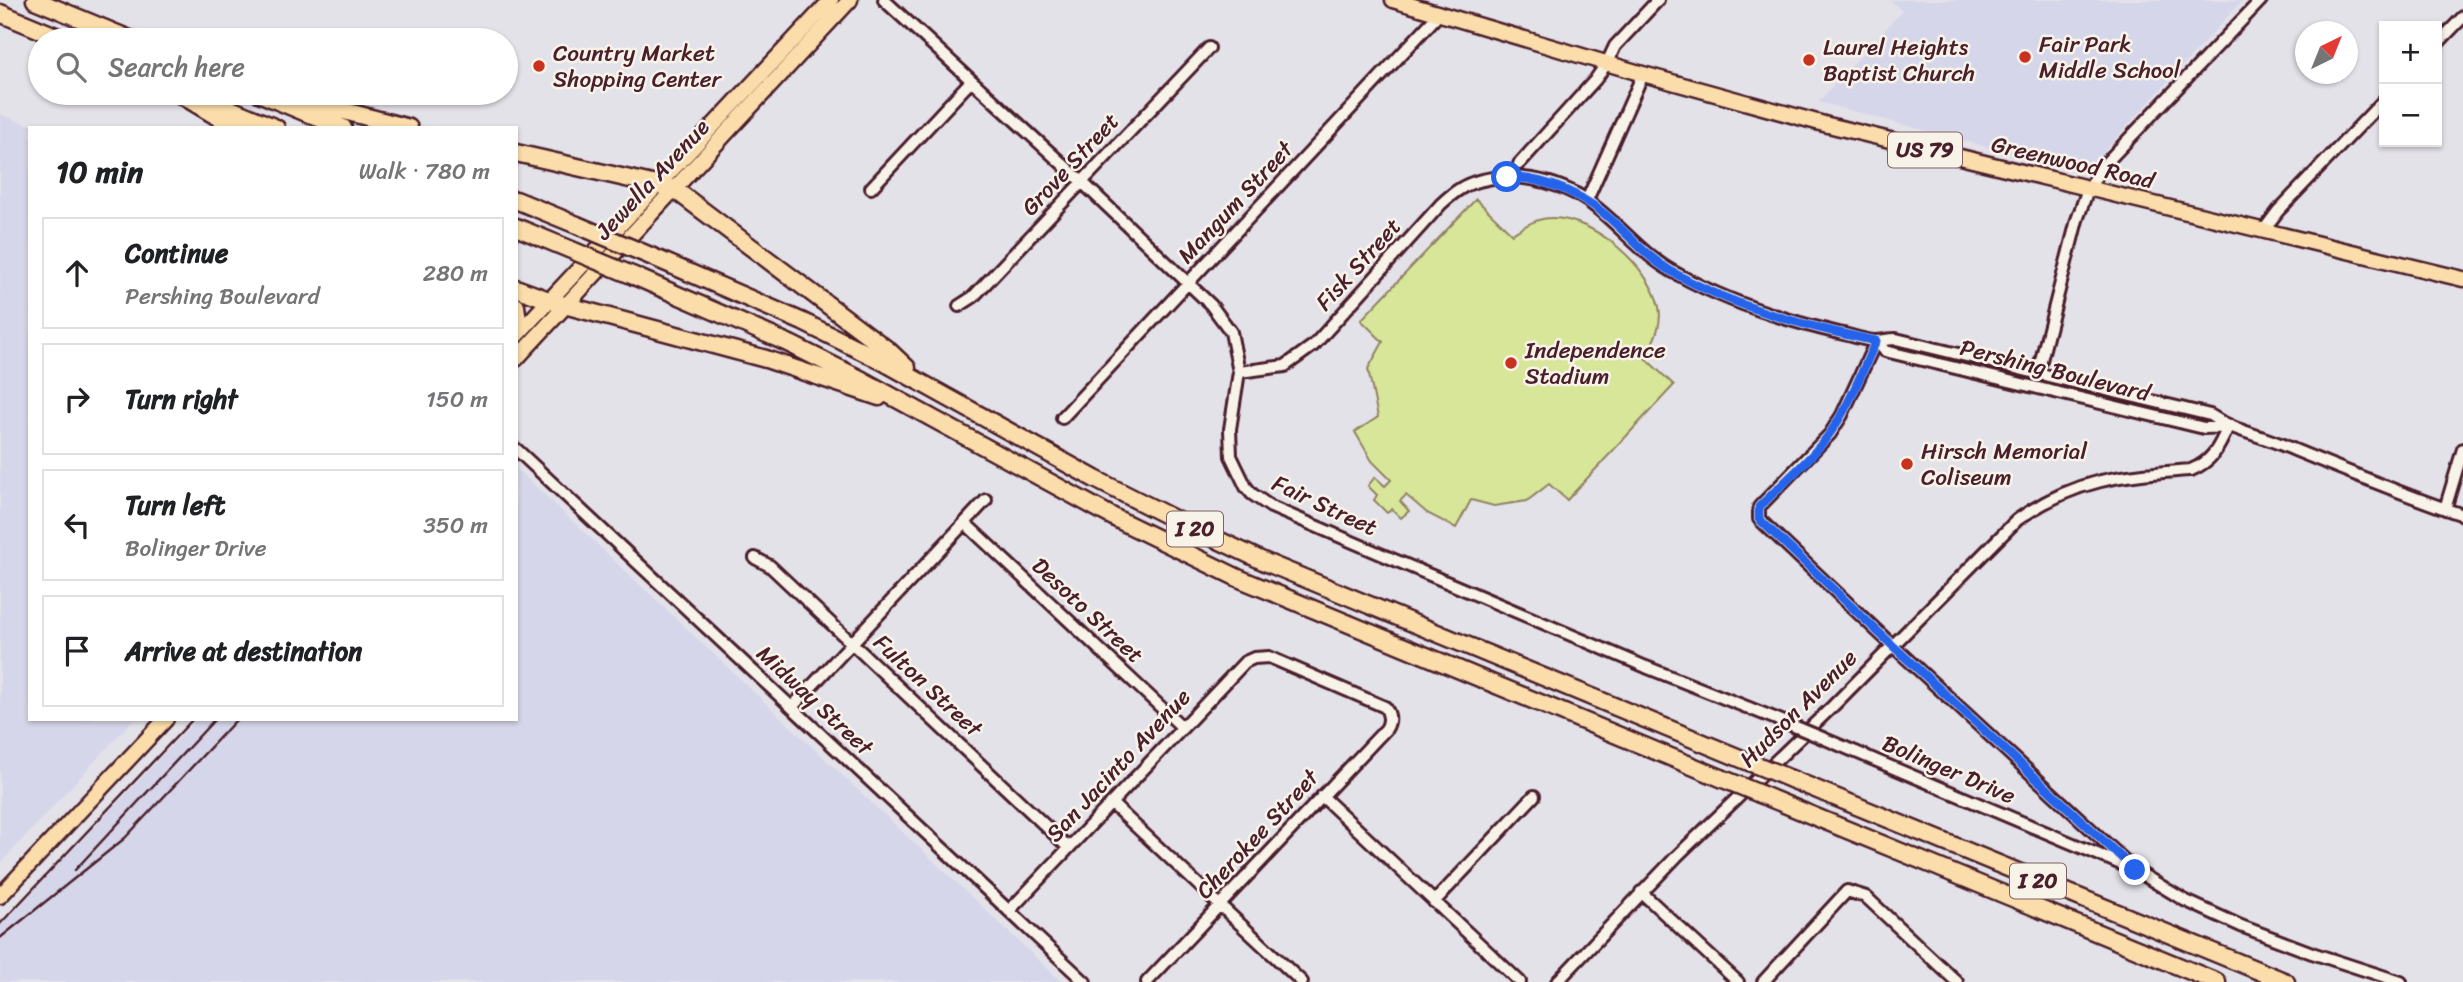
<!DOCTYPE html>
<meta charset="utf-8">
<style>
body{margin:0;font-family:Sriracha,sans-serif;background:#f2f2f2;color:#202124}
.controls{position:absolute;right:21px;top:21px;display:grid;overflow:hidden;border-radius:0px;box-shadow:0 2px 5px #0004}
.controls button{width:63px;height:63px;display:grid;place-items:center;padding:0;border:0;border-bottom:2px solid #e0e0e0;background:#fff;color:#202124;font:35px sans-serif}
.compass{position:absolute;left:2295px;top:21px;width:63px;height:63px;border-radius:50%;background:#fff;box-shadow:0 2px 5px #0004;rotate:43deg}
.stop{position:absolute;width:21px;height:21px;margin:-16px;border:5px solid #2563eb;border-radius:50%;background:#fff}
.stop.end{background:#2563eb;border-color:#fff;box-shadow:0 2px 7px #0008}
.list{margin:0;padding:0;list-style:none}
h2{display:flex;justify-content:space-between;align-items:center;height:91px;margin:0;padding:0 28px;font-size:30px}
h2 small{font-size:23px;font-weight:400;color:#757577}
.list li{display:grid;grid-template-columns:46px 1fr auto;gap:21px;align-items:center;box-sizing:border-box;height:112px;margin:0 14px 14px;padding:0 14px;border:2px solid #e0e0e0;border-radius:0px}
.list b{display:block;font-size:26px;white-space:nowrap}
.list p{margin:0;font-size:23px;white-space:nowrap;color:#757577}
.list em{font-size:23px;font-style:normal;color:#757577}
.icon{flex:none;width:38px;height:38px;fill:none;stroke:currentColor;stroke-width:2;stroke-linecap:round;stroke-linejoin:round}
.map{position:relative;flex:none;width:2463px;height:982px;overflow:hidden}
.search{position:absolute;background:#fff;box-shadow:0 2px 5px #0004;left:28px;top:28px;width:490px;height:77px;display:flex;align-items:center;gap:18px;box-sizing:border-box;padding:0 24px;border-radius:38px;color:#757577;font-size:26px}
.panel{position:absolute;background:#fff;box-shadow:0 2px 5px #0004;left:28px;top:126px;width:490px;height:595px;border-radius:0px}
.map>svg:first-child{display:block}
.built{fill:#d6d6ea}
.green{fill:#d7e699;stroke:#908262;stroke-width:2}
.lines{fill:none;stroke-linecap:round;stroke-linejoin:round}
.minor-casing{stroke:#4a1f2b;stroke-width:16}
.major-casing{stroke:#4a1f2b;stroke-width:19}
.highway-casing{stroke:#4a1f2b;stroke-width:21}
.minor{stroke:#f7f3e8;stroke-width:10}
.major{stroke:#fbddab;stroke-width:14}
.highway{stroke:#fbddab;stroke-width:16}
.rail{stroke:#4a1f2b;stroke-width:2.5}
.minor-bridge-casing{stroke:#4a1f2b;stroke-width:16;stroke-linecap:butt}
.highway-bridge-casing{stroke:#4a1f2b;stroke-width:21;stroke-linecap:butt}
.minor-bridge{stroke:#f7f3e8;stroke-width:10}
.highway-bridge{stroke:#fbddab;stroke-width:16}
.route{stroke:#2563eb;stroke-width:9}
.poi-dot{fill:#c8321e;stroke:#f7f3e8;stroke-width:2.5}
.labels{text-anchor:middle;stroke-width:5;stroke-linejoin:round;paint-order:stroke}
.shield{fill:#f7f3e8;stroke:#7e5f64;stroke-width:2}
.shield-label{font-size:21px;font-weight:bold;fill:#4a1f2b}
.poi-label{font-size:23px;fill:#4a1f2b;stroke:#f7f3e8;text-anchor:start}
.street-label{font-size:23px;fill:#4a1f2b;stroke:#f7f3e8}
</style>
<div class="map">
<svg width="2463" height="982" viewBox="0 0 2463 982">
<rect width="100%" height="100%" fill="#e4e2e9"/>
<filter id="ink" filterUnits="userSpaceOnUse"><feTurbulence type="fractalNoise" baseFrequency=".0143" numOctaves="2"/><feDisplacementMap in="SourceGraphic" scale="14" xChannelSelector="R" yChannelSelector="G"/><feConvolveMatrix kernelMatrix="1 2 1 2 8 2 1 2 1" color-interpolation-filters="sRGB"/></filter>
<g filter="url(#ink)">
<path class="built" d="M1890,0H2243L2084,173L1818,102L1902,11Z
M0,114L38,128H30V719H134L0,864Z
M516,468L1062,982H0V926L197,719H516Z"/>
<path class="green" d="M1476,199L1512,234C1525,226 1536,218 1552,218C1594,218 1649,265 1659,307C1663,325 1653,342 1645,358L1674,385L1567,500L1549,484L1527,501L1494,506L1471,500L1456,528L1427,513L1406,495L1400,501L1409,511L1401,518L1392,509L1387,513L1374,500L1377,495L1368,486L1375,477L1385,486L1391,480L1372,461L1355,432L1378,417L1368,369L1383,342L1361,320Z"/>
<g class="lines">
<defs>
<path id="minor" d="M884,0L1082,182L1211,305L1231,332L1239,372L1230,429L1231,456L1246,487L1252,494L1271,507L1390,558L1646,667L1784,722
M2437,44L2463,17
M1519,164L1595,80L1607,63L1615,46L1658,0
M871,188L971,81
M1587,200L1643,74
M2263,231L2278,211L2384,100
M959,306L973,297L1209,48
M1876,341L1842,415L1830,434L1759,507V519L1892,645L2135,870
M1876,341L1885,351L2204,428L2228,427
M1239,372L1285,366L1314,345L1441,204C1450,196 1460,187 1472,183C1508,170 1557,179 1589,202C1621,225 1643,257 1679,275C1728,302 1784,320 1839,333C1850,335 1863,340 1875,341C1882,341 1889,339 1896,339L2210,415C2232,430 2256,434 2280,444C2341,469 2401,494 2463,515
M2038,372L2077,220L2088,189L2104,165L2261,0
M1062,418L1439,14
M516,449L1085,982
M2445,509L2463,449
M965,523L1182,727
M755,558L770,566L1069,848
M792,707L986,500
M1825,739L2135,870L2184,900L2241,926L2312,953L2401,982
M1322,796L1520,982
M1111,803L1302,982
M1641,892L1738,982
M1434,902L1534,796
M1009,911L1245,662L1254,658L1269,657L1385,707C1390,714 1391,721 1386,729L1147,982
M1557,982L1677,856L1833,706L2017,520C2076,478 2122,475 2191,470C2213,461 2219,447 2228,427
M1763,982L1847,891L1866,897L1957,982"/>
<path id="major" d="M1393,0L1643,74L1824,124L2463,279
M516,336L831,0
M516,359L850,0
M0,896L166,719"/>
<path id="highway" d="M35,0L132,40
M0,13L65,40
M178,93L236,128
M192,93L276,128
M259,93L343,128
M276,93L409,128
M516,153L674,189L889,351L907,368
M516,200L577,225
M516,227L557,244
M653,257L803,322L882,361L1095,479L1180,522L1265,562L1754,764
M634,276L790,344L862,380L1117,519L1238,578L1721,778
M516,288L557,303L766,359L879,397
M516,306L518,321L516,329
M1791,779L2286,982
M1760,794L2217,982"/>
</defs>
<use href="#minor" class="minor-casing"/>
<use href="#major" class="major-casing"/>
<use href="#highway" class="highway-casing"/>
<use href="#minor" class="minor"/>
<use href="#major" class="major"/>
<use href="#highway" class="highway"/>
<path class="rail" d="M75,870L215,719
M0,924L193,719
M0,938L125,838L237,719"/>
<defs>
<path id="minor-bridge" d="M1784,722L1825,739"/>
<path id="highway-bridge" d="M577,225L653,257
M557,244L634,276
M1754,764L1791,779
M1721,778L1760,794"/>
</defs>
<use href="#minor-bridge" class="minor-bridge-casing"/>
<use href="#highway-bridge" class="highway-bridge-casing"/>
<use href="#minor-bridge" class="minor-bridge"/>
<use href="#highway-bridge" class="highway-bridge"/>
</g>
</g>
<g class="lines" filter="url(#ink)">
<path class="route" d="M1507,177C1549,178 1587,196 1617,225C1634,241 1649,258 1669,270C1732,307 1805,326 1876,341C1862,371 1850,405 1830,433C1811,460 1783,483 1759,507V519L1892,645L2135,870"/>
</g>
<g class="poi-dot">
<circle cx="2025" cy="57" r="7"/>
<circle cx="1809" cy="60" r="7"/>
<circle cx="539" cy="66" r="7"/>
<circle cx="1511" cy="363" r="7"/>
<circle cx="1907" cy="464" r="7"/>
</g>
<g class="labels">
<g class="shield">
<rect x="1888" y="132.5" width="74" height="35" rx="5"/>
<rect x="1167" y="511.5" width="56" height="35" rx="5"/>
<rect x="2010" y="863.5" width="56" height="35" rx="5"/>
</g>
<g class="shield-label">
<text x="1925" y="157">US 79</text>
<text x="1195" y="536">I 20</text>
<text x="2038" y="888">I 20</text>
</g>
<g class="poi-label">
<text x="2039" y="52">Fair Park<tspan x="2039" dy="26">Middle School</tspan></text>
<text x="1823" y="55">Laurel Heights<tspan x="1823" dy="26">Baptist Church</tspan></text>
<text x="553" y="61">Country Market<tspan x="553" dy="26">Shopping Center</tspan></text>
<text x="1525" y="358">Independence<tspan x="1525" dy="26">Stadium</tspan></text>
<text x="1921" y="459">Hirsch Memorial<tspan x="1921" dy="26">Coliseum</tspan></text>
</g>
<g class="street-label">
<text transform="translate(2073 162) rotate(13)" y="8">Greenwood Road</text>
<text transform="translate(1070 164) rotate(-47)" y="8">Grove Street</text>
<text transform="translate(652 179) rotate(-47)" y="8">Jewella Avenue</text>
<text transform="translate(1235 202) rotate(-47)" y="8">Mangum Street</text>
<text transform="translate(1358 264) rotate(-48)" y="8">Fisk Street</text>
<text transform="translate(2055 370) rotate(14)" y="8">Pershing Boulevard</text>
<text transform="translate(1325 505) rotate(25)" y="8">Fair Street</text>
<text transform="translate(1088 610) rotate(43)" y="8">Desoto Street</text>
<text transform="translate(928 685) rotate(43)" y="8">Fulton Street</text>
<text transform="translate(815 700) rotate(43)" y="8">Midway Street</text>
<text transform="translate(1798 708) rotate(-45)" y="8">Hudson Avenue</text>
<text transform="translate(1118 765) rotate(-47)" y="8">San Jacinto Avenue</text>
<text transform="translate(1949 769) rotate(23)" y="8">Bolinger Drive</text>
<text transform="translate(1257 834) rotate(-47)" y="8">Cherokee Street</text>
</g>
</g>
</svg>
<div class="controls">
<button>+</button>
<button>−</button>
</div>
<svg class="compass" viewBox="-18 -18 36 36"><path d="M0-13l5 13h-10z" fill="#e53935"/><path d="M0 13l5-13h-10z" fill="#757577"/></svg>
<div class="stop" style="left:1507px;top:177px"></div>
<div class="stop end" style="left:2135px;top:870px"></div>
<div class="search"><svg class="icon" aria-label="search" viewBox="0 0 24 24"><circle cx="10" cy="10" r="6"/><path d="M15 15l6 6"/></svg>Search here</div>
<section class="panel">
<h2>10 min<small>Walk · 780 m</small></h2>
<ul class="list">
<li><svg class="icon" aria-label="ahead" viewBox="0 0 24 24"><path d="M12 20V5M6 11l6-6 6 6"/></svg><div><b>Continue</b><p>Pershing Boulevard</p></div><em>280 m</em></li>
<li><svg class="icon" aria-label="right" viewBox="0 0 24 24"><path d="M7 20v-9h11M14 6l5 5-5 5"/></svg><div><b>Turn right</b></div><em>150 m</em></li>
<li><svg class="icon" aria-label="left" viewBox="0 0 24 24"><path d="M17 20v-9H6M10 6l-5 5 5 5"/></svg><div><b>Turn left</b><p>Bolinger Drive</p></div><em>350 m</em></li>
<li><svg class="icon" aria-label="arrive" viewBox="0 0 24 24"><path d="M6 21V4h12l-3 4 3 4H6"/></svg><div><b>Arrive at destination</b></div></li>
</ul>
</section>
</div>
